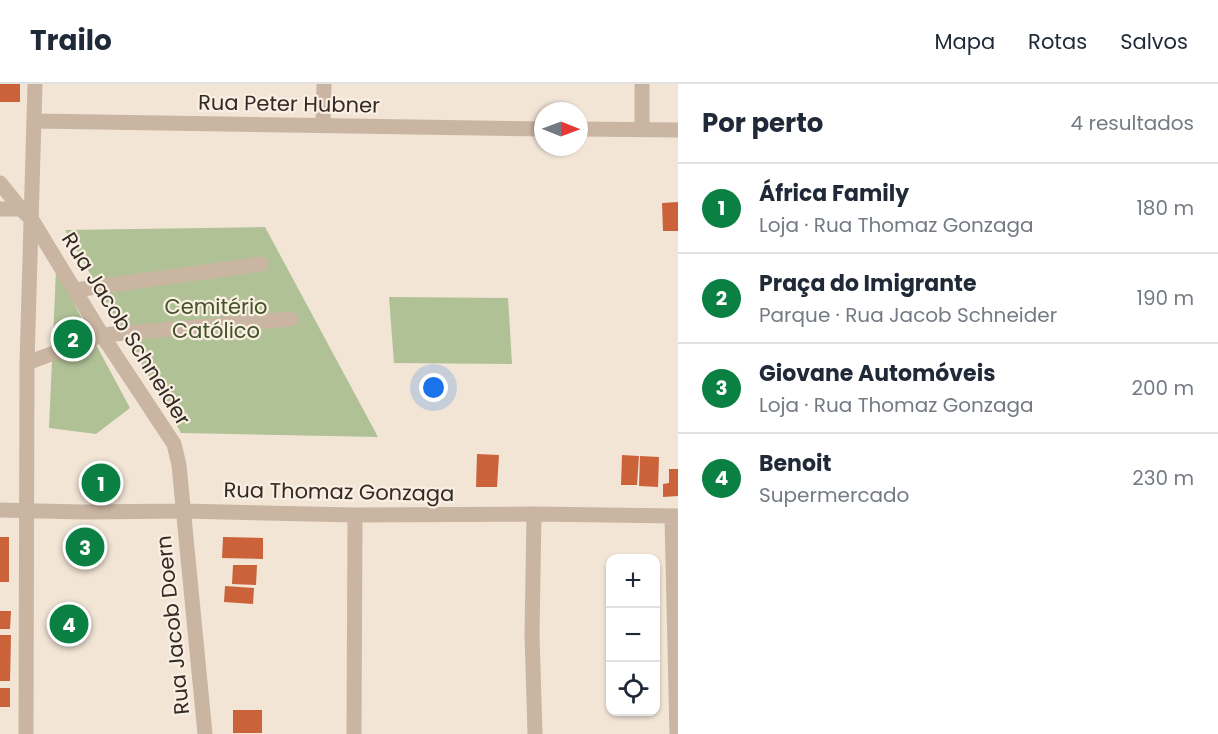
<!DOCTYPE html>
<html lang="pt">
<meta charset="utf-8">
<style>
body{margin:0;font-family:Poppins,sans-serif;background:#f2f2f3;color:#1f2937}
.controls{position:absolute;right:18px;bottom:18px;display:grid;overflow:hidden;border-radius:12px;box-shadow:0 2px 4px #0004}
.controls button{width:54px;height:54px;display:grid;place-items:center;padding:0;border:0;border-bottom:2px solid #e0e1e3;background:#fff;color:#1f2937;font:30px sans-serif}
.compass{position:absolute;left:534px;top:18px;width:54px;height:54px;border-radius:50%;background:#fff;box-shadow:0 2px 4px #0004;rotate:91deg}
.you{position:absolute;left:434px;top:304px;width:21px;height:21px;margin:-15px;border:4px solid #fff;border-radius:50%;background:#1a73e8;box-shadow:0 0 0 9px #1a73e833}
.badge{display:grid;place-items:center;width:39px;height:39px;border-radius:50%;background:#0b8043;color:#fff;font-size:20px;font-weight:700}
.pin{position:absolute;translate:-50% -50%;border:3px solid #fff;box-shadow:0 2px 6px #0006}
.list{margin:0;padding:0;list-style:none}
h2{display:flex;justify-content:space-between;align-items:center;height:78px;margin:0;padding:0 24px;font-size:26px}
h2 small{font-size:20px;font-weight:400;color:#747a83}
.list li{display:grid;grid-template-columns:39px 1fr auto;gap:18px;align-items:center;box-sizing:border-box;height:90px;padding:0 24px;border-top:2px solid #e0e1e3}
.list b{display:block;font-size:22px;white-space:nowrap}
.list p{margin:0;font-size:20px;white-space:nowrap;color:#747a83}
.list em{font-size:20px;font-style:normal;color:#747a83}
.icon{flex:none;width:33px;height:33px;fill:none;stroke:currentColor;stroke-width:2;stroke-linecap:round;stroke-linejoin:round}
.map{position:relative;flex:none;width:678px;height:650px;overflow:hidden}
header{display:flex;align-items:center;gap:36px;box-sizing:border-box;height:84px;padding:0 30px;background:#fff;border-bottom:2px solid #e0e1e3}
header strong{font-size:28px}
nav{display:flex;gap:33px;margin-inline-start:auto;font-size:21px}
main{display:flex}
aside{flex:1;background:#fff}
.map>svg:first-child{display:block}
.green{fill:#b1c196}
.building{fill:#cb623a}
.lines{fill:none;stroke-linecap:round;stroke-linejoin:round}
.minor{stroke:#cab5a2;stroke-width:15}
.labels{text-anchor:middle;stroke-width:4.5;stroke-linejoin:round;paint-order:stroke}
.street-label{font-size:21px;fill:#342a25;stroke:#f9efe2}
.park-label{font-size:21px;fill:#425327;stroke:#f9efe2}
</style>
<header>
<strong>Trailo</strong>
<nav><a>Mapa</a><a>Rotas</a><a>Salvos</a></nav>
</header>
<main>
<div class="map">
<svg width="678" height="650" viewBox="0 0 678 650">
<rect width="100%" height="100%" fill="#f2e5d6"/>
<path class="green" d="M265,143L378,353L181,349L65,146Z
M56,186L130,324L96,350L49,344Z
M389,213L508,214L512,280L394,279Z"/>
<path class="building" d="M0,0H20V18H0Z
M678,118V147H663L662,119Z
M477,370L499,371L497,403H476Z
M622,371L639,372L637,401H621Z
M640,372L659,373L658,403L639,402Z
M669,385H678V412L663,413V400L669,399Z
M0,453H9V498H0Z
M223,453L263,454V475L222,474Z
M233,481H257L256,501L232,500Z
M225,502L254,504L253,520L224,518Z
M0,527H11L10,545H0Z
M0,551H11L10,597H0Z
M0,604H10V623H0Z
M233,626H262V649H233Z"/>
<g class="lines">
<path class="minor" d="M35,37L543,45
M323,41L324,0
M579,45L678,46
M642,46V0
M0,99L21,125L32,136L102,251L174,360L179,381L205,650
M0,125H21
M75,206L261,180
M27,279L102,251L291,235
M0,426L83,428L183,427L355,431L534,430L678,432
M534,430L532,550L535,650
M672,433L677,650
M26,650L27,279L35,0
M354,650L355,431"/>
</g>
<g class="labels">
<g class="street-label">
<text transform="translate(289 20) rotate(1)" y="7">Rua Peter Hubner</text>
<text transform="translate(126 245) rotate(58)" y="7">Rua Jacob Schneider</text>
<text transform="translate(339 408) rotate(1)" y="7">Rua Thomaz Gonzaga</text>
<text transform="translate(173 541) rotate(-96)" y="7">Rua Jacob Doern</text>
</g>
<g class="park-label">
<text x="216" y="230">Cemitério<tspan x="216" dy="24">Católico</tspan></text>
</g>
</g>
</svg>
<div class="controls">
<button>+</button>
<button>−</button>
<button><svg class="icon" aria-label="locate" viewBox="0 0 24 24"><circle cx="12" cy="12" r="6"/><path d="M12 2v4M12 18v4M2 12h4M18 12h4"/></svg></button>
</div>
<svg class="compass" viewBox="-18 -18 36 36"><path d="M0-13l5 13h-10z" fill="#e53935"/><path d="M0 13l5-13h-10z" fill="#747a83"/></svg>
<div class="you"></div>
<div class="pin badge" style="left:101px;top:399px">1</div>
<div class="pin badge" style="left:73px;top:255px">2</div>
<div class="pin badge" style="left:85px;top:463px">3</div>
<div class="pin badge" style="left:69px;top:540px">4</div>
</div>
<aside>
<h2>Por perto<small>4 resultados</small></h2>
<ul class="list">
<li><span class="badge">1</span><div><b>África Family</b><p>Loja · Rua Thomaz Gonzaga</p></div><em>180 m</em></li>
<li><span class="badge">2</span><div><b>Praça do Imigrante</b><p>Parque · Rua Jacob Schneider</p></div><em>190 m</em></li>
<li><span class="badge">3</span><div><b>Giovane Automóveis</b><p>Loja · Rua Thomaz Gonzaga</p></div><em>200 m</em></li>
<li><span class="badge">4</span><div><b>Benoit</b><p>Supermercado</p></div><em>230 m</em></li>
</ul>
</aside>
</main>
